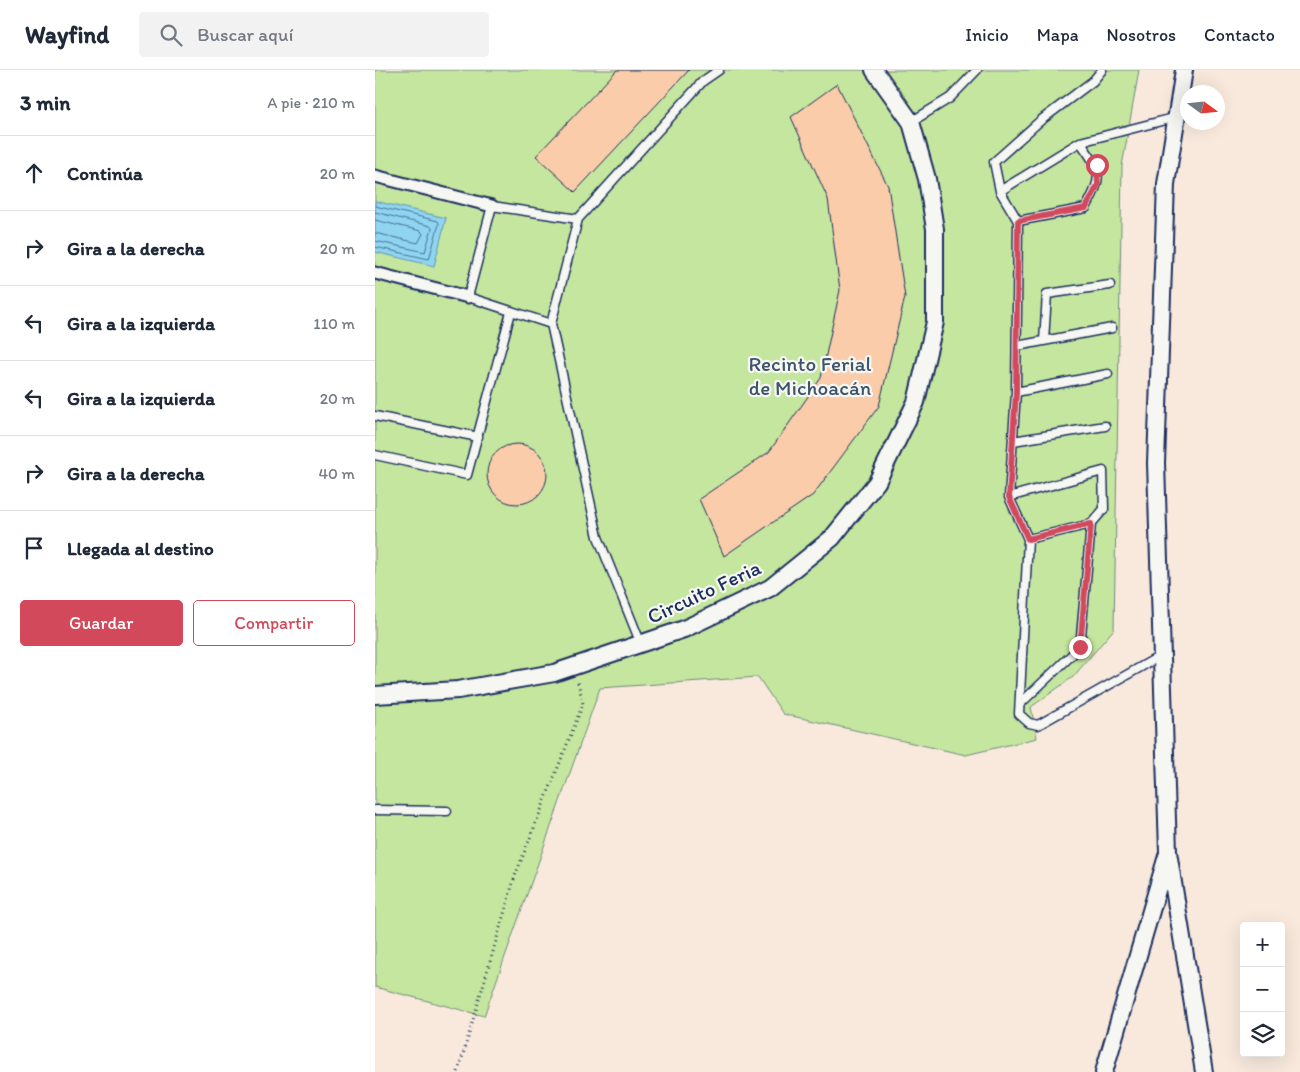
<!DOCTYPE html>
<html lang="es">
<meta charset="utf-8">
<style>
body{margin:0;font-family:Itim,sans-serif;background:#f2f2f3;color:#1f2937}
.controls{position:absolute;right:15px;bottom:15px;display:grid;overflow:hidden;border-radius:5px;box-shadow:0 5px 20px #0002}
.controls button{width:45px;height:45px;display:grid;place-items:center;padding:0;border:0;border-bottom:1px solid #e0e1e3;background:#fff;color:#1f2937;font:25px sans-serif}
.compass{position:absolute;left:805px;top:15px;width:45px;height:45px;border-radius:50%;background:#fff;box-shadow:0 5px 20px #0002;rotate:105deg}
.stop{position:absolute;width:15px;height:15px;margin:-11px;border:4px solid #d1495b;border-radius:50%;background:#fff}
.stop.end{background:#d1495b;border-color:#fff;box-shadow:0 1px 5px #0008}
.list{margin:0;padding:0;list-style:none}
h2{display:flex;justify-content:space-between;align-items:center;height:65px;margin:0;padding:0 20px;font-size:21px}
h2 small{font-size:16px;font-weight:400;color:#747a83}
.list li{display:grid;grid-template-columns:32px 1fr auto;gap:15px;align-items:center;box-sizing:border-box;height:75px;padding:0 20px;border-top:1px solid #e0e1e3}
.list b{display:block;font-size:19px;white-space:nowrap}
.list em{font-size:16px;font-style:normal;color:#747a83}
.actions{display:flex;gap:10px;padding:15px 20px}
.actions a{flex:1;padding:11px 0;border:1px solid #d1495b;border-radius:5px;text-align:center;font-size:18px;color:#d1495b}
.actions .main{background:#d1495b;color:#fff}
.icon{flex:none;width:28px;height:28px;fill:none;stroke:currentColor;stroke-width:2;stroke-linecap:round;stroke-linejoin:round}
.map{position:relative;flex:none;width:925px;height:1002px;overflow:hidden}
header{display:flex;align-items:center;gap:30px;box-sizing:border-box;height:70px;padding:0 25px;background:#fff;border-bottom:1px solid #e0e1e3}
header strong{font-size:24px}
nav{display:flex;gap:28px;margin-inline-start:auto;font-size:18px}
.search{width:350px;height:45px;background:#f2f2f3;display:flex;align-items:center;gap:12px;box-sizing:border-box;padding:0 18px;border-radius:5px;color:#747a83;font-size:19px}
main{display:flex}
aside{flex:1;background:#fff}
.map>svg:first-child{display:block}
.green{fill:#c5e69e;stroke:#708a7e}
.water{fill:#8fd5f0;stroke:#6193b6}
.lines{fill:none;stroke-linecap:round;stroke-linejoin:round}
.shore{stroke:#497198;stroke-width:1}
.building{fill:#fbccaa;stroke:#1b2f5e}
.service-casing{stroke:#1b2f5e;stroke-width:11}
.pedestrian-casing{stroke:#1b2f5e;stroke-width:15}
.minor-casing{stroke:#1b2f5e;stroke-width:20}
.path{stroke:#1b2f5e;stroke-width:3;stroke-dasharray:1 4;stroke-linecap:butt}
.service{stroke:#f6f6f2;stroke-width:8}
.pedestrian{stroke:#f6f6f2;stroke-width:11}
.minor{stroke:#f6f6f2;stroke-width:16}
.route{stroke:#d1495b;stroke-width:6}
.labels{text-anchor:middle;stroke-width:4.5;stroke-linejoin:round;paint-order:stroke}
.park-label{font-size:21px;fill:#3d546b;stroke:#f6f6f2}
.street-label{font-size:21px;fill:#1b2f5e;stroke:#f6f6f2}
</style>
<header>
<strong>Wayfind</strong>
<div class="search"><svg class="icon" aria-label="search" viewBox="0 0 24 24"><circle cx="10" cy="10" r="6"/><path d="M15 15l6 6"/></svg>Buscar aquí</div>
<nav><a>Inicio</a><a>Mapa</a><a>Nosotros</a><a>Contacto</a></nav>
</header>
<main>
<aside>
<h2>3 min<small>A pie · 210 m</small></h2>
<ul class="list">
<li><svg class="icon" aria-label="ahead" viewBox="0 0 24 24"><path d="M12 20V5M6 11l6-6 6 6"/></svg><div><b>Continúa</b></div><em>20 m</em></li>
<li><svg class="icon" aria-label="right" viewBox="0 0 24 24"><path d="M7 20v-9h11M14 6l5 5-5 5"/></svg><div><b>Gira a la derecha</b></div><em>20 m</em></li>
<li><svg class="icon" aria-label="left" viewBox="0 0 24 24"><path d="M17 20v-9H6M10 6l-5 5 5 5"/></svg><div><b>Gira a la izquierda</b></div><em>110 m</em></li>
<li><svg class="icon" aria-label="left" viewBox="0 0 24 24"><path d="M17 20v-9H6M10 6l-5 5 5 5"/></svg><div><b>Gira a la izquierda</b></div><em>20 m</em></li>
<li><svg class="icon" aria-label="right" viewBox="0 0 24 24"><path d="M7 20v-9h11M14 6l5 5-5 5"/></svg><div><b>Gira a la derecha</b></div><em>40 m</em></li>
<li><svg class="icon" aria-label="arrive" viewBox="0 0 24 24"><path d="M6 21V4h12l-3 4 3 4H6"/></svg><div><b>Llegada al destino</b></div></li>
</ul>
<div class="actions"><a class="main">Guardar</a><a>Compartir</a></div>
</aside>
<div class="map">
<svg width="925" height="1002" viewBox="0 0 925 1002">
<rect width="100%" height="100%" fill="#f8e9dc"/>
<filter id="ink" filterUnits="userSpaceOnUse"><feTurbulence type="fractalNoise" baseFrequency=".02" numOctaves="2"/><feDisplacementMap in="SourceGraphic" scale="10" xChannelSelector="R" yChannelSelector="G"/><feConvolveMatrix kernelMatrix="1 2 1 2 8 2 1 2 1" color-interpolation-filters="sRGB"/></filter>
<g filter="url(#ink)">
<path class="green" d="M0,0H764L747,96L739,559L698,607L656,637L662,668L591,685L408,644L383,607L225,618L109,946L0,917Z"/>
<path class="water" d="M0,131L71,148L59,196L0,182Z"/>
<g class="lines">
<path class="shore" d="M0,136L63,151L64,154L54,189L0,177
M0,142L55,156L57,158L50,182L0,171
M0,150L46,161L48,164L43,173L0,163"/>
</g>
<path class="building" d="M242,0H314L200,122L161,86Z
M462,14L513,116L530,227L504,336L438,425L349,486L324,429L394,382L446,308L465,220L453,129L416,47Z
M112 404a30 30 0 1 1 60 0a30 30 0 1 1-60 0Z"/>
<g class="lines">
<defs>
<path id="service" d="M536,52L575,28L602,0
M625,121L619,92L665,51L718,11L727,0
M643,151L711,138C728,106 727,102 705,72
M176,254L203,149
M669,271L672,224L735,215
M642,276L737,258
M641,322L733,304
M0,346L103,367
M638,371L730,356
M0,385L92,405L136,242
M634,427L728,401L729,439L716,454
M266,574L223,467L176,254L93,227L117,136L203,149L328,11L344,0
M787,585L663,655L654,653L644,644L653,469L634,427L641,322L643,151L625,121L705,72L802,47
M645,634L705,577L716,454L653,469
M0,740L72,741"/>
<path id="pedestrian" d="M0,106L117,136
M0,203L93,227"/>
<path id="minor" d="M809,0L791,114L781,393L793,782L829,1002
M0,625L83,620L179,603L309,559L395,518L457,468L502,412L541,332L560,252V159L552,109L536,52L499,0
M729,1002L792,786"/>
</defs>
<use href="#service" class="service-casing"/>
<use href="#pedestrian" class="pedestrian-casing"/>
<use href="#minor" class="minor-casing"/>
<path class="path" d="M83,1002L140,806L208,634L203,612"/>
<use href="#service" class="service"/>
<use href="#pedestrian" class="pedestrian"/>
<use href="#minor" class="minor"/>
</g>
</g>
<g class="lines" filter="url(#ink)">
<path class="route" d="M705,577L716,454L653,469L634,427L641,322L643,151L711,138L723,115L722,95"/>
</g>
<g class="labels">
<g class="park-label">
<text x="435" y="301">Recinto Ferial<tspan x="435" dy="24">de Michoacán</tspan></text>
</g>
<g class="street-label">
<text transform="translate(329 522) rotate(-25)" y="7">Circuito Feria</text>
</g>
</g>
</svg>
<div class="controls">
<button>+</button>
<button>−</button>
<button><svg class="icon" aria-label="layers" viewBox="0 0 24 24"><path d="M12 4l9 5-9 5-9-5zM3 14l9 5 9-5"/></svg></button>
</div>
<svg class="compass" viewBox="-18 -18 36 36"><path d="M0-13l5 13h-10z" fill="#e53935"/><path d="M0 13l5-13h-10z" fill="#747a83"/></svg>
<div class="stop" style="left:722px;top:95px"></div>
<div class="stop end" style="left:705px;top:577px"></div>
</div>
</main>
